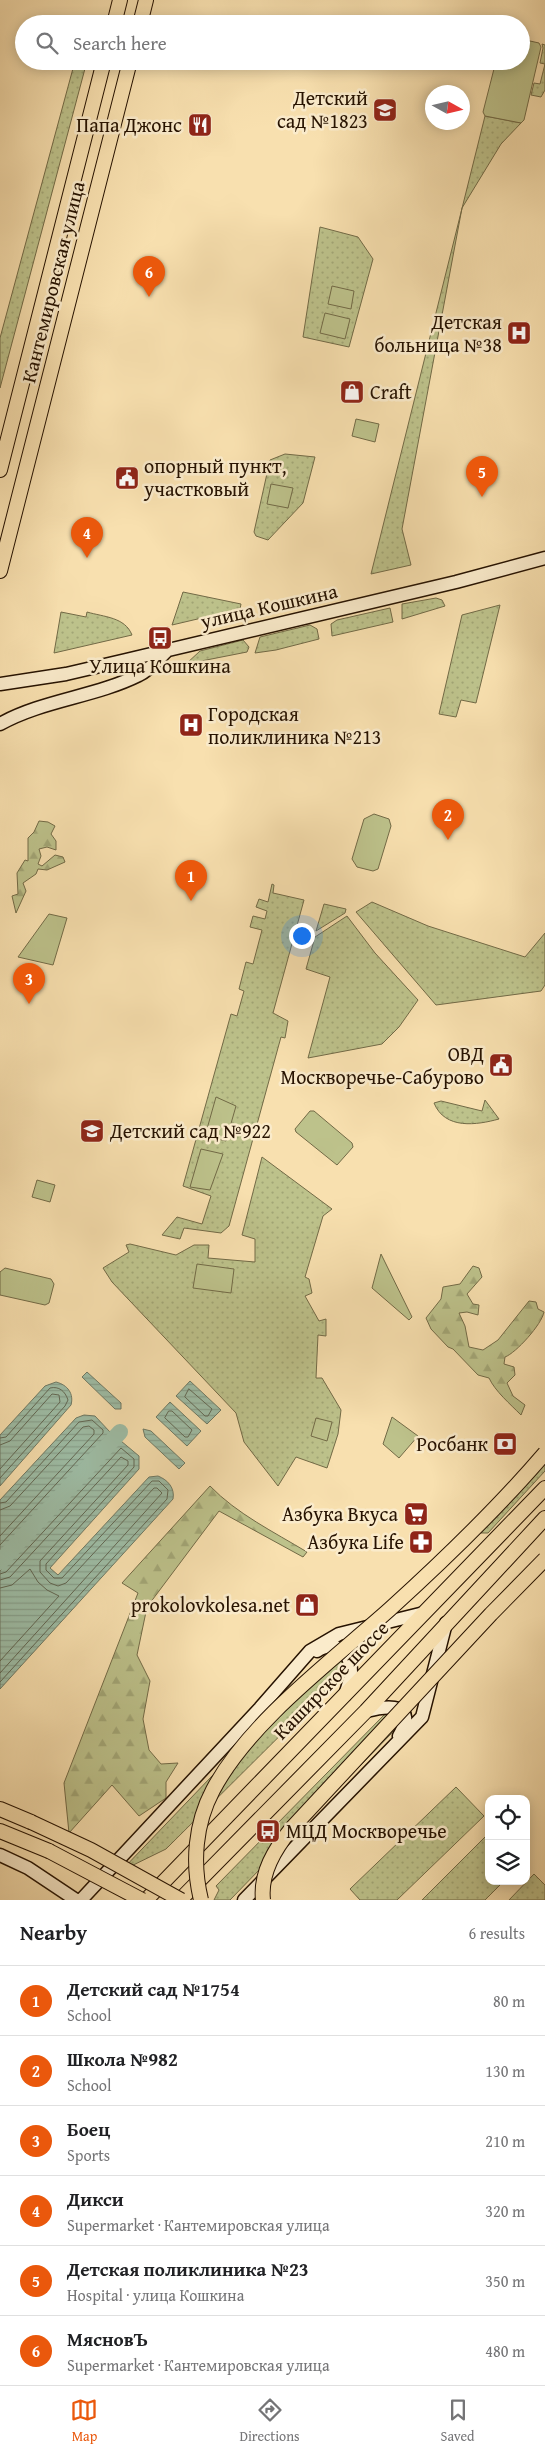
<!DOCTYPE html>
<meta charset="utf-8">
<style>
body{margin:0;font-family:"Gentium Book Plus",serif;background:#f6f6f6;color:#202124}
.controls{position:absolute;right:15px;bottom:15px;display:grid;overflow:hidden;border-radius:10px;box-shadow:0 2px 12px #0003}
.controls button{width:45px;height:45px;display:grid;place-items:center;padding:0;border:0;border-bottom:1px solid #e0e0e0;background:#fff;color:#202124;font:25px sans-serif}
.compass{position:absolute;left:425px;top:85px;width:45px;height:45px;border-radius:50%;background:#fff;box-shadow:0 2px 12px #0003;rotate:98deg}
.you{position:absolute;left:301px;top:935px;width:18px;height:18px;margin:-12px;border:4px solid #fff;border-radius:50%;background:#1a73e8;box-shadow:0 0 0 8px #1a73e833}
.badge{display:grid;place-items:center;width:32px;height:32px;border-radius:50%;background:#ea580c;color:#fff;font-size:16px;font-weight:700}
.pin{position:absolute;translate:-50% -41px;filter:drop-shadow(0 1px 2px #0008)}
.pin::after{content:'';position:absolute;top:26px;width:18px;height:15px;background:inherit;clip-path:polygon(0 0,100% 0,50% 100%)}
.list{margin:0;padding:0;list-style:none}
h2{display:flex;justify-content:space-between;align-items:center;height:65px;margin:0;padding:0 20px;font-size:21px}
h2 small{font-size:16px;font-weight:400;color:#757577}
.list li{display:grid;grid-template-columns:32px 1fr auto;gap:15px;align-items:center;box-sizing:border-box;height:70px;padding:0 20px;border-top:1px solid #e0e0e0}
.list b{display:block;font-size:19px;white-space:nowrap}
.list p{margin:0;font-size:16px;white-space:nowrap;color:#757577}
.list em{font-size:16px;font-style:normal;color:#757577}
.icon{flex:none;width:28px;height:28px;fill:none;stroke:currentColor;stroke-width:2;stroke-linecap:round;stroke-linejoin:round}
.map{position:relative;flex:none;width:545px;height:1900px;overflow:hidden}
.search{position:absolute;background:#fff;box-shadow:0 2px 12px #0003;left:15px;right:15px;top:15px;height:55px;display:flex;align-items:center;gap:12px;box-sizing:border-box;padding:0 18px;border-radius:28px;color:#757577;font-size:19px}
.sheet{height:485px;background:#fff}
nav{display:flex;justify-content:space-around;align-items:center;box-sizing:border-box;height:70px;border-top:1px solid #e0e0e0;background:#fff;font-size:14px;color:#757577}
nav a{display:grid;justify-items:center;gap:2px}
nav .on{color:#ea580c}
.map>svg:first-child{display:block}
.grass{fill:url(#grass-dots);stroke:#726a46}
.forest{fill:url(#forest-firs);stroke:#726a46}
.park{fill:#bdc28b;stroke:#726a46}
.water{fill:url(#water-rules);stroke:#6e7964}
.lines{fill:none;stroke-linecap:round;stroke-linejoin:round}
.shore{stroke:#626854;stroke-width:1}
.river{stroke:#9ebea7;stroke-width:16}
.secondary-casing{stroke:#261200;stroke-width:15}
.primary-casing{stroke:#261200;stroke-width:16}
.secondary{stroke:#faebcb;stroke-width:12}
.primary{stroke:#f8e0af;stroke-width:14}
.primary-bridge-casing{stroke:#261200;stroke-width:16;stroke-linecap:butt}
.primary-bridge{stroke:#f8e0af;stroke-width:14}
.labels{text-anchor:middle;stroke-width:5;stroke-linejoin:round;paint-order:stroke}
.poi-label{font-size:20px;fill:#261200;stroke:#faebcb;text-anchor:end}
.street-label{font-size:20px;fill:#261200;stroke:#faebcb}
</style>
<div class="map">
<svg width="545" height="1900" viewBox="0 0 545 1900">
<defs>
<pattern id="grass-dots" width="8" height="8" patternUnits="userSpaceOnUse" patternTransform="scale(1.25)"><rect width="8" height="8" fill="#bdc28b"/><path d="M2 2h.1M6 6h.1" fill="none" stroke="#a2a676" stroke-width="1.8" stroke-linecap="round"/></pattern>
<pattern id="forest-firs" width="22" height="20" patternUnits="userSpaceOnUse" patternTransform="scale(1.25)"><rect width="22" height="20" fill="#bdc28b"/><path d="M5 1l3.5 6h-7zM16 11l3.5 6h-7z" fill="#a2a676"/></pattern>
<pattern id="water-rules" width="6" height="5" patternUnits="userSpaceOnUse" patternTransform="scale(1.25)"><rect width="6" height="5" fill="#9ebea7"/><path d="M0 2.5h6" fill="none" stroke="#88a28e"/></pattern>
</defs>
<rect width="100%" height="100%" fill="#f8e0af"/>
<filter id="stains"><feTurbulence type="fractalNoise" baseFrequency=".004" numOctaves="4"/><feColorMatrix values="0 0 0 0 .2 0 0 0 0 .09 0 0 0 0 .02 0 0 0 .5 -.17"/></filter>
<radialGradient id="worn" r=".72"><stop offset=".6" stop-color="#630" stop-opacity="0"/><stop offset="1" stop-color="#630" stop-opacity=".3"/></radialGradient>
<path class="grass" d="M542,44L545,45V90L541,97L531,95L534,83L540,84L545,64L540,63L543,48Z
M75,61H87L0,388V338Z
M485,116L521,123L501,144L462,208L402,529L411,565L371,574Z
M320,227L358,237L373,259L349,347L303,337Z
M285,454L315,457L303,503L268,540L256,536L254,532L270,460Z
M183,592L241,604L240,609L172,625Z
M436,598L442,600L445,606L402,619V604Z
M500,605L476,703L461,700L456,717L439,714L462,615Z
M390,608L393,622L332,636L331,624L337,620Z
M61,612L86,617L87,612C104,617 125,617 132,635L54,653Z
M310,625L317,629L319,639L276,650L255,653L260,637Z
M243,640L249,647L247,652L186,664L200,651Z
M272,884L274,885L273,893L304,900L273,1013L288,1021L285,1038L281,1037L229,1226L221,1233L184,1228L180,1239L162,1235L177,1217L202,1224L211,1196L183,1186L231,1014L237,1016L244,991L239,989L246,962L253,964L262,930L250,927L253,916L265,919L267,911L256,907L259,899L268,902Z
M372,902L428,926L525,957L545,933V985L541,991L436,1005L356,912Z
M324,904L346,909L345,913L316,931Z
M347,916L375,953L418,1000L399,1027L382,1044L308,1058L330,977L306,969L315,937Z
M485,1100L499,1119C477,1125 445,1130 434,1103L441,1101L482,1111Z
M262,1157L332,1209L323,1216L305,1277L309,1279L312,1293L305,1296L319,1321L326,1319V1336L318,1335L316,1378H322L341,1410L338,1434L327,1468L296,1457L278,1486L244,1442L236,1413L112,1282L103,1268L129,1252L126,1245L130,1244L176,1255L194,1245H209L208,1258L255,1262V1239L242,1235Z
M545,1459V1471L488,1533H481L476,1527Z
M324,1659H340L345,1667L342,1674L166,1849L121,1871Z
M392,1713L397,1724L391,1734L230,1900H214L219,1890L216,1886L384,1715Z
M456,1787L484,1816L397,1900H360L350,1889Z
M489,1833V1881H504L485,1900H422Z
M534,1874L545,1885V1900H509Z"/>
<path class="forest" d="M39,821L48,822L55,826L51,834L56,841V850L47,847L39,849L41,856L38,864L42,866L55,855L63,857L65,862L47,870L38,869L36,874L23,883L26,891L16,913L12,896L18,894L17,873L25,860L28,861V838L34,832Z
M473,1266L479,1268L482,1277L467,1294L473,1304L479,1305L478,1315L467,1312L459,1313L465,1326L469,1347L483,1350L498,1340L529,1301L536,1302L538,1309L544,1312C542,1324 516,1353 505,1357L504,1364L514,1367L515,1375L507,1383L513,1396L525,1405L521,1415C510,1404 495,1391 489,1378L478,1375L453,1349L448,1347L431,1329L426,1318L441,1299L443,1287L460,1284Z
M210,1486C237,1514 274,1532 307,1552L303,1557L219,1511L147,1607L137,1655L150,1681L143,1719L149,1750L161,1764L178,1763L166,1782V1798L139,1816L112,1785L69,1833L64,1783L138,1593L122,1583Z"/>
<path class="park" d="M521,39L539,43L541,47L524,120L521,123L485,116L483,112L496,61H521Z
M332,286L354,291L351,309L328,304Z
M325,313L350,319L345,339L320,333Z
M356,419L379,424L375,442L352,436Z
M271,484L293,488L288,508L267,504Z
M374,814L389,819L391,826L378,869L373,871L357,867L352,859L364,819Z
M49,914L67,918L53,965L18,957Z
M216,1097L236,1106L226,1141L205,1136Z
M310,1111H314L352,1143L353,1147L337,1165L296,1132L295,1129Z
M201,1149L223,1154L210,1190L190,1187Z
M37,1180L55,1185L50,1202L32,1197Z
M381,1254L412,1317L409,1320L372,1288Z
M197,1264L234,1269L231,1293L193,1288Z
M5,1268L51,1279L54,1284L49,1303L45,1305L0,1295V1272Z
M392,1417L418,1436L399,1458L383,1444Z
M316,1418L332,1422L327,1441L311,1436Z"/>
<path class="water" d="M87,1372L121,1403V1409H115L82,1377Z
M190,1381L221,1410L207,1424L176,1396Z
M56,1382C68,1385 74,1394 71,1405L0,1486V1435L45,1386Z
M170,1402L201,1431L187,1446L156,1417Z
M84,1415L95,1416L110,1432L0,1552V1500L76,1418Z
M143,1429L151,1431L185,1463L179,1469L145,1437Z
M121,1441L139,1456V1469L50,1568L58,1575L149,1477L158,1476C168,1480 175,1488 173,1499L0,1689V1571Z"/>
<g class="lines">
<path class="shore" d="M189,1389L212,1409L208,1416H205L185,1397Z
M169,1411H172L192,1430L188,1437H185L165,1418Z
M0,1438L6,1437L50,1388C59,1386 65,1391 68,1400L65,1406L0,1478
M0,1445L10,1441L52,1394L59,1395L60,1402L0,1469
M0,1503L6,1502L79,1422L92,1420L103,1430V1433L0,1545
M0,1510L10,1506L83,1427L89,1426L94,1430V1434L0,1536
M0,1574L6,1572L121,1448L134,1459V1467L46,1564V1570L54,1578H62L152,1481H159L168,1490L167,1499L0,1682
M0,1580L10,1577L121,1457L128,1461V1465L40,1561V1572L50,1583L58,1586L66,1583L154,1488H157L162,1493L0,1673
M0,1588L12,1585L30,1569L38,1582L47,1590L59,1596L0,1661"/>
<path class="river" d="M0,1562L120,1432"/>
<defs>
<path id="secondary" d="M0,684L66,674L126,660L456,582L545,558
M0,724C43,700 95,697 139,675C150,670 159,658 168,650
M317,1651C335,1639 351,1652 351,1672C351,1679 347,1688 345,1695
M366,1711C389,1705 418,1703 399,1736
M0,1855L28,1868L76,1900
M81,1900L260,1708L310,1651L339,1634L424,1613
M244,1900L422,1717L446,1623"/>
<path id="primary" d="M114,24L120,0
M140,24L146,0
M0,470L104,61
M0,571L130,61
M0,1809L31,1822
M0,1831L49,1851
M146,1900L545,1488
M180,1900L366,1711L545,1518"/>
</defs>
<use href="#secondary" class="secondary-casing"/>
<use href="#primary" class="primary-casing"/>
<use href="#secondary" class="secondary"/>
<use href="#primary" class="primary"/>
<defs>
<path id="primary-bridge" d="M31,1822L91,1850L181,1900
M49,1851L142,1900
M201,1900C192,1863 195,1824 213,1790C249,1722 333,1660 390,1609C444,1560 498,1508 545,1453
M263,1900C260,1873 275,1849 291,1829L491,1614L545,1559"/>
</defs>
<use href="#primary-bridge" class="primary-bridge-casing"/>
<use href="#primary-bridge" class="primary-bridge"/>
</g>
<defs>
<symbol id="school-square" viewBox="-11 -11 22 22"><rect x="-9" y="-9" width="18" height="18" rx="4" fill="#8f2418" stroke="#faebcb"/><path d="M0-5L7-2L0 1L-7-2ZM-4 1L0 2.5L4 1V4Q0 6-4 4Z" fill="#fff"/></symbol>
<symbol id="restaurant-square" viewBox="-11 -11 22 22"><rect x="-9" y="-9" width="18" height="18" rx="4" fill="#8f2418" stroke="#faebcb"/><path d="M-5-6h1v4h1v-4h1v4h1v-4h1v5L-1.5 .5V6h-2V.5L-5-1ZM5-6V6H3V1.5H1.5Q1.5-4 5-6Z" fill="#fff"/></symbol>
<symbol id="hospital-square" viewBox="-11 -11 22 22"><rect x="-9" y="-9" width="18" height="18" rx="4" fill="#8f2418" stroke="#faebcb"/><path d="M-5-5h3v3.5h4V-5h3V5h-3V1.5h-4V5h-3Z" fill="#fff"/></symbol>
<symbol id="shop-square" viewBox="-11 -11 22 22"><rect x="-9" y="-9" width="18" height="18" rx="4" fill="#8f2418" stroke="#faebcb"/><path d="M-5-2.5h2.3a2.7 3.5 0 0 1 5.4 0H5L5.5 6h-11ZM-1.5-2.5h3a1.5 2.3 0 0 0-3 0Z" fill="#fff"/></symbol>
<symbol id="civic-square" viewBox="-11 -11 22 22"><rect x="-9" y="-9" width="18" height="18" rx="4" fill="#8f2418" stroke="#faebcb"/><path d="M-.6-6.5H3V-4.5H.6V-3L4-1V1h2V6H-6V1h2V-1L-.6-3ZM-1.2 2.5V6h2.4V2.5Z" fill="#fff"/></symbol>
<symbol id="bus-square" viewBox="-11 -11 22 22"><rect x="-9" y="-9" width="18" height="18" rx="4" fill="#8f2418" stroke="#faebcb"/><path d="M-5-6H5V4H4V6H2V4H-2V6H-4V4H-5ZM-3.5-4V0h7V-4ZM-3.5 1.2v1.5H-2V1.2ZM2 1.2v1.5H3.5V1.2Z" fill="#fff"/></symbol>
<symbol id="bank-square" viewBox="-11 -11 22 22"><rect x="-9" y="-9" width="18" height="18" rx="4" fill="#8f2418" stroke="#faebcb"/><path d="M-6-4H6V4H-6ZM0-2.3a2.3 2.3 0 1 0 0 4.6a2.3 2.3 0 1 0 0-4.6Z" fill="#fff"/></symbol>
<symbol id="supermarket-square" viewBox="-11 -11 22 22"><rect x="-9" y="-9" width="18" height="18" rx="4" fill="#8f2418" stroke="#faebcb"/><path d="M-6-5.5h2.5l.6 2H6L4.5 2H-2.5L-4.4-4H-6ZM-1.5 3.2a1.3 1.3 0 1 0 .1 0ZM3 3.2a1.3 1.3 0 1 0 .1 0Z" fill="#fff"/></symbol>
<symbol id="pharmacy-square" viewBox="-11 -11 22 22"><rect x="-9" y="-9" width="18" height="18" rx="4" fill="#8f2418" stroke="#faebcb"/><path d="M-2-6h4v4h4v4h-4v4h-4v-4h-4v-4h4Z" fill="#fff"/></symbol>
</defs>
<g fill-rule="evenodd">
<use href="#school-square" x="371" y="96" width="28" height="28"/>
<use href="#restaurant-square" x="186" y="111" width="28" height="28"/>
<use href="#hospital-square" x="505" y="319" width="28" height="28"/>
<use href="#shop-square" x="338" y="378" width="28" height="28"/>
<use href="#civic-square" x="113" y="464" width="28" height="28"/>
<use href="#bus-square" x="146" y="624" width="28" height="28"/>
<use href="#hospital-square" x="177" y="711" width="28" height="28"/>
<use href="#civic-square" x="487" y="1051" width="28" height="28"/>
<use href="#school-square" x="78" y="1117" width="28" height="28"/>
<use href="#bank-square" x="491" y="1430" width="28" height="28"/>
<use href="#supermarket-square" x="402" y="1500" width="28" height="28"/>
<use href="#pharmacy-square" x="407" y="1528" width="28" height="28"/>
<use href="#shop-square" x="293" y="1591" width="28" height="28"/>
<use href="#bus-square" x="254" y="1817" width="28" height="28"/>
</g>
<g class="labels">
<g class="poi-label">
<text x="368" y="105">Детский<tspan x="368" dy="23">сад №1823</tspan></text>
<text x="182" y="132">Папа Джонс</text>
<text x="502" y="329">Детская<tspan x="502" dy="23">больница №38</tspan></text>
<text x="370" y="399" text-anchor="start">Craft</text>
<text x="144" y="473" text-anchor="start">опорный пункт,<tspan x="144" dy="23">участковый</tspan></text>
<text x="160" y="673" text-anchor="middle">Улица Кошкина</text>
<text x="208" y="721" text-anchor="start">Городская<tspan x="208" dy="23">поликлиника №213</tspan></text>
<text x="484" y="1061">ОВД<tspan x="484" dy="23">Москворечье-Сабурово</tspan></text>
<text x="110" y="1138" text-anchor="start">Детский сад №922</text>
<text x="488" y="1451">Росбанк</text>
<text x="398" y="1521">Азбука Вкуса</text>
<text x="404" y="1549">Азбука Life</text>
<text x="290" y="1612">prokolovkolesa.net</text>
<text x="286" y="1838" text-anchor="start">МЦД Москворечье</text>
</g>
<g class="street-label">
<text transform="translate(53 282) rotate(-76)" y="7">Кантемировская улица</text>
<text transform="translate(269 606) rotate(-13)" y="7">улица Кошкина</text>
<text transform="translate(331 1680) rotate(-46)" y="7">Каширское шоссе</text>
</g>
</g>
<rect width="100%" height="100%" filter="url(#stains)"/>
<rect width="100%" height="100%" fill="url(#worn)"/>
</svg>
<div class="controls">
<button><svg class="icon" aria-label="locate" viewBox="0 0 24 24"><circle cx="12" cy="12" r="6"/><path d="M12 2v4M12 18v4M2 12h4M18 12h4"/></svg></button>
<button><svg class="icon" aria-label="layers" viewBox="0 0 24 24"><path d="M12 4l9 5-9 5-9-5zM3 14l9 5 9-5"/></svg></button>
</div>
<svg class="compass" viewBox="-18 -18 36 36"><path d="M0-13l5 13h-10z" fill="#e53935"/><path d="M0 13l5-13h-10z" fill="#757577"/></svg>
<div class="you"></div>
<div class="pin badge" style="left:191px;top:901px">1</div>
<div class="pin badge" style="left:448px;top:840px">2</div>
<div class="pin badge" style="left:29px;top:1004px">3</div>
<div class="pin badge" style="left:87px;top:558px">4</div>
<div class="pin badge" style="left:482px;top:497px">5</div>
<div class="pin badge" style="left:149px;top:297px">6</div>
<div class="search"><svg class="icon" aria-label="search" viewBox="0 0 24 24"><circle cx="10" cy="10" r="6"/><path d="M15 15l6 6"/></svg>Search here</div>
</div>
<section class="sheet">
<h2>Nearby<small>6 results</small></h2>
<ul class="list">
<li><span class="badge">1</span><div><b>Детский сад №1754</b><p>School</p></div><em>80 m</em></li>
<li><span class="badge">2</span><div><b>Школа №982</b><p>School</p></div><em>130 m</em></li>
<li><span class="badge">3</span><div><b>Боец</b><p>Sports</p></div><em>210 m</em></li>
<li><span class="badge">4</span><div><b>Дикси</b><p>Supermarket · Кантемировская улица</p></div><em>320 m</em></li>
<li><span class="badge">5</span><div><b>Детская поликлиника №23</b><p>Hospital · улица Кошкина</p></div><em>350 m</em></li>
<li><span class="badge">6</span><div><b>МясновЪ</b><p>Supermarket · Кантемировская улица</p></div><em>480 m</em></li>
</ul>
</section>
<nav>
<a class="on"><svg class="icon" aria-label="map" viewBox="0 0 24 24"><path d="M3 6l6-2 6 2 6-2v14l-6 2-6-2-6 2zM9 4v14M15 6v14"/></svg>Map</a>
<a><svg class="icon" aria-label="directions" viewBox="0 0 24 24"><path d="M12 3l9 9-9 9-9-9zM9 14v-3h6M13 9l2 2-2 2"/></svg>Directions</a>
<a><svg class="icon" aria-label="saved" viewBox="0 0 24 24"><path d="M7 4h10v16l-5-4-5 4z"/></svg>Saved</a>
</nav>
